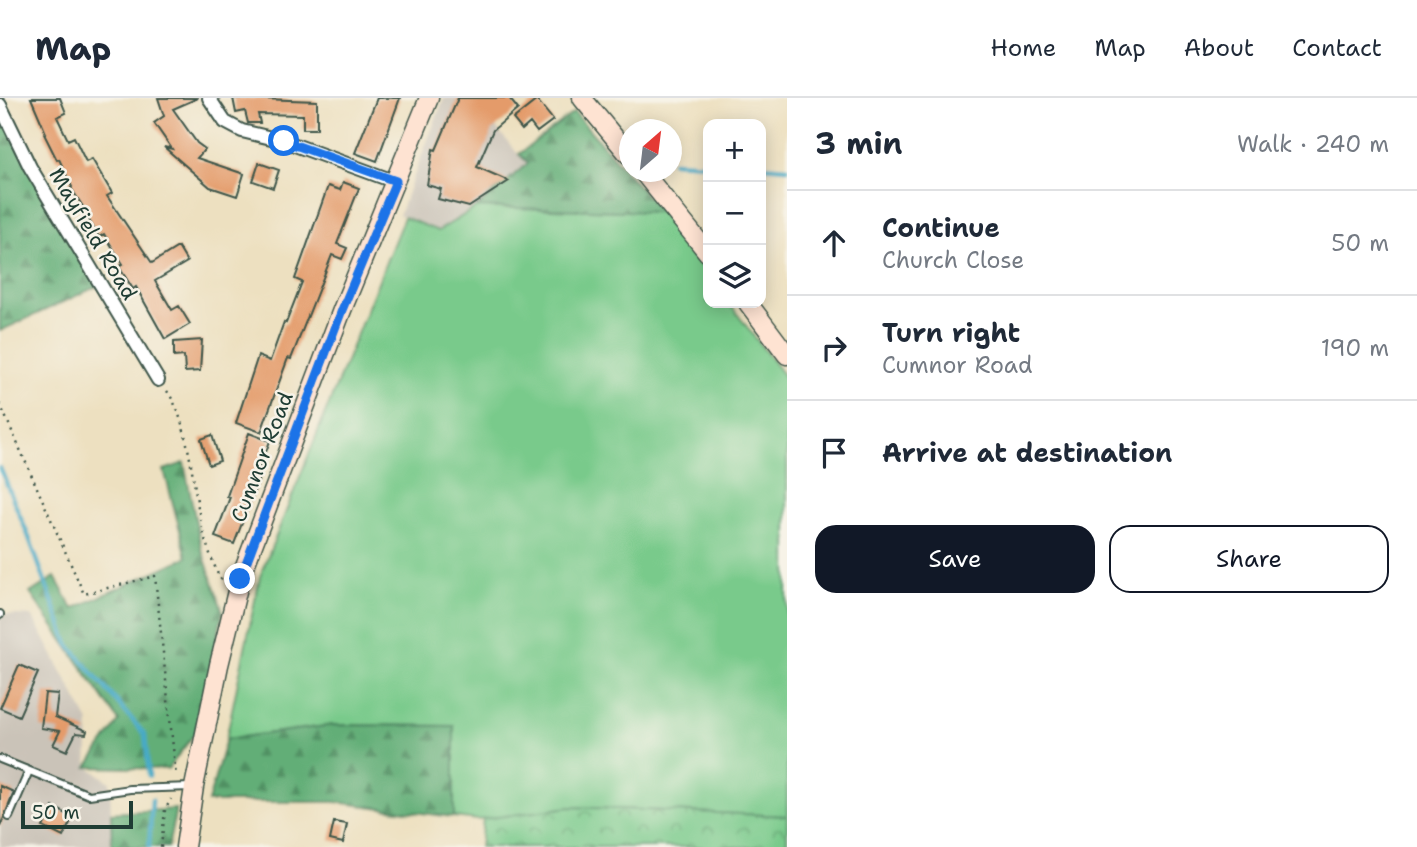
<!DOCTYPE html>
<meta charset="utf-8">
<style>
body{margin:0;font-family:"Shantell Sans",sans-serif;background:#f2f2f3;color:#1f2937}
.controls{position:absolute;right:21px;top:21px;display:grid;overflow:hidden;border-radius:14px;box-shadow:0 4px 18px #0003}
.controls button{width:63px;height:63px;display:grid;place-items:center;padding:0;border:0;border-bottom:2px solid #e0e1e3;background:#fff;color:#1f2937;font:35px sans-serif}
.compass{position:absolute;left:619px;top:21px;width:63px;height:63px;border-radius:50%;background:#fff;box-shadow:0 4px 18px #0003;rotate:28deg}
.scale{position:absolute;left:21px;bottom:18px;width:112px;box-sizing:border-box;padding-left:7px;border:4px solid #1f3d34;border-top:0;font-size:19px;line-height:24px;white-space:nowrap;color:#1f3d34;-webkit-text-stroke:5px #f7f3e8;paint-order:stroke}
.stop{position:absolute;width:21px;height:21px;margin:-16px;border:5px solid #1a73e8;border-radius:50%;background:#fff}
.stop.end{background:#1a73e8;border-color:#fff;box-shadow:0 2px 7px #0008}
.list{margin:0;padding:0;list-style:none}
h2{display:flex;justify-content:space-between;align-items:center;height:91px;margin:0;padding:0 28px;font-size:30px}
h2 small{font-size:23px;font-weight:400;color:#747a83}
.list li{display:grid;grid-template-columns:46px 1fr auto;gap:21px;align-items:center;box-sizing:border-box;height:105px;padding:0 28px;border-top:2px solid #e0e1e3}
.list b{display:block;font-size:26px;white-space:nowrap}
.list p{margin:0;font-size:23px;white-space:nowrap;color:#747a83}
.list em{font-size:23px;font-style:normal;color:#747a83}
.actions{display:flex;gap:14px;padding:21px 28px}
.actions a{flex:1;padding:16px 0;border:2px solid #111827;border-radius:21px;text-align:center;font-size:24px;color:#111827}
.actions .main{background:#111827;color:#fff}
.icon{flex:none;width:38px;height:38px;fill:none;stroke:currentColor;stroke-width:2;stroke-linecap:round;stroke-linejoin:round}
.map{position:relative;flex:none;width:787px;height:749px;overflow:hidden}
header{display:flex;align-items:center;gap:42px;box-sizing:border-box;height:98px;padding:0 35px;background:#fff;border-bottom:2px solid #e0e1e3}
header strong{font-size:33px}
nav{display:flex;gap:38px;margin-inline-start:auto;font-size:24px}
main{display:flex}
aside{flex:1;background:#fff}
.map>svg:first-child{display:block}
.industrial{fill:#cac3b8}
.green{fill:#79ca8b;stroke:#4c8460;stroke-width:2}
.forest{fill:url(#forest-firs);stroke:#407656;stroke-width:2}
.park{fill:url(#park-crowns);stroke:#4c8460;stroke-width:2}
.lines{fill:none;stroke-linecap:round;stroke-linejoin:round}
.stream{stroke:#46aac6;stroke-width:4.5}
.building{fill:#e49b6a}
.service-casing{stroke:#3e5549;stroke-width:10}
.minor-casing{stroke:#3e5549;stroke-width:16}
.secondary-casing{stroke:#3e5549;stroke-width:21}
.path{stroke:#3e5549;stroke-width:2.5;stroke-dasharray:2 5;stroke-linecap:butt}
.service{stroke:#fff;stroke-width:6}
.minor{stroke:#fff;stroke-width:12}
.secondary{stroke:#fee3d2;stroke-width:18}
.route{stroke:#1a73e8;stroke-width:9}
.labels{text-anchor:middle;stroke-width:5;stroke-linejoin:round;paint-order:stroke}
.street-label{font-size:21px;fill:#1f3d34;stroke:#f7f3e8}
</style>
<header>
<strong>Map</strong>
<nav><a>Home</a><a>Map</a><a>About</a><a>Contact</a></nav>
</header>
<main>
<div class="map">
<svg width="787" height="749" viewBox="0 0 787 749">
<defs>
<pattern id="forest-firs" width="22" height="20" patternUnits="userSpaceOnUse" patternTransform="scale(1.75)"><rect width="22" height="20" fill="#62ae77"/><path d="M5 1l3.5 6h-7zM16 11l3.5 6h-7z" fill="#508f62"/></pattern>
<pattern id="park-crowns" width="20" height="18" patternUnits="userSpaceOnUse" patternTransform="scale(1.75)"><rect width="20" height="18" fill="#79ca8b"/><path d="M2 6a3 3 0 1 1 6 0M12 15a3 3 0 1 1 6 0" fill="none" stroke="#63a572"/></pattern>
</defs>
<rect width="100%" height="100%" fill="#f7f3e8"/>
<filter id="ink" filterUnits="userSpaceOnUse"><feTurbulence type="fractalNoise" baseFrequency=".0143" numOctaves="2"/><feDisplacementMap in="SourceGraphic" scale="14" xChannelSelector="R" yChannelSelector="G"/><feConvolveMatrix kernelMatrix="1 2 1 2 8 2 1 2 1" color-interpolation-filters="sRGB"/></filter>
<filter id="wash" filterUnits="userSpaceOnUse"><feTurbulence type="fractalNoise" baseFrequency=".00686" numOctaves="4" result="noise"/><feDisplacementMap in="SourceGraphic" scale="28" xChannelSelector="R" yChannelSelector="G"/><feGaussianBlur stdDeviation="1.57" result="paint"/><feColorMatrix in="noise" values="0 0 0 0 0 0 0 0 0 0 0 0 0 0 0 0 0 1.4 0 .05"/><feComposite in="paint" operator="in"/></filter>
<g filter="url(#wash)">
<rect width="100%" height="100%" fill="#ede0c0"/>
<path class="industrial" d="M444,0H471L518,56L528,64L477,109L438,133L399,117Z
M0,516L32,518L89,624L87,668L110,684L112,749H0Z"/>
<path class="green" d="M477,109L661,114L708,177V205H729L787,282V718L570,709L478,722L454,719V628L334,627L226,641L260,478L404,119L438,133Z"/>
<path class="forest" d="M0,6L100,187L0,233Z
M574,14L661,114L477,109L528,65L519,56Z
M184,365L201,449L223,514L195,635L168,671L87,669L119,623L30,495L55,479L73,511L187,459L164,372Z
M334,627L454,628V719L335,704H208L226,641Z
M176,711L168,749H112L111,715Z"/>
<path class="park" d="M570,709L787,718V749H480L483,721Z"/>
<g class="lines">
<path class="stream" d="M673,64L708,66
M761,68L787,70
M0,370L28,437L68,546L145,637L149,678
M149,749L152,702"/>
</g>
<g id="blocks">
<path class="building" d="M31,0H60L66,15L57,19L68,42L74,39L86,64L92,61L112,95L107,98L152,165L178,149L187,164L155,183L172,212L179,208L190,226L165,241L136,189L133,191L119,169L123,166L104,136L99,139L87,119L89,118L71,90L72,89L59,61L57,62L44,36L46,35Z
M158,0H198L173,11L197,45L205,51L197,60L244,76L237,98L210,89L164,49L172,51L154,25L164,18Z
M233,0L317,3V31H303V17L258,16L260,25H248L245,13L236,15Z
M377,0H400L377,63L355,55Z
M458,0H509L518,11L493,32L477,69L509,83L469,109L438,101L441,91L427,87L433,51L436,52Z
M537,2L553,22L537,34L530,25L522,32L513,21Z
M259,65L279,72L273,90L253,83Z
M343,84L359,90L337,146L347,150L342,161L332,157L291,261L288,260L261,334L236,325L258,258L270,263L284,224L286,225L302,184L295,181L328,88L340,92Z
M202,242L200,273L185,274L184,258L174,259V244Z
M249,335L270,343L258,375L261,376L234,446L215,439L230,399L227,398Z
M212,337L220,363L209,367L201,341Z
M19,567L38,575L19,618L0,610Z
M45,595L58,596L55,619L87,633L86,636L76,635L67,653L53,647L60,633L41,630Z
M0,688L14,694L0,729Z
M53,709L73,719L63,739L43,729Z
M334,724L347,726L343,745L330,742Z"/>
</g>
</g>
<g filter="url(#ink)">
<use href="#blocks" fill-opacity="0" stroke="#3e5549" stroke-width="2"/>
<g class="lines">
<defs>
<path id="service" d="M0,516V517
M0,661L89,697L130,691L192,689
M9,719L29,673"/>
<path id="minor" d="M209,0L225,24L242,33L284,43L396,84
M0,7L30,69L158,282"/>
<path id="secondary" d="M582,0L629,57
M643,74L708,155
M748,205L787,257
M185,749L194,689L219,567L240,481L342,212L429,0"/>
</defs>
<use href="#service" class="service-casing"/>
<use href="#minor" class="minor-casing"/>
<use href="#secondary" class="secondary-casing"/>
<path class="path" d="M167,293C190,324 193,394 203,434C207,449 213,464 219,479L223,483
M0,306L84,496L155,478L176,678
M161,749L165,712L171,701"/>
<use href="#service" class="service"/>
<use href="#minor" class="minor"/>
<use href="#secondary" class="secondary"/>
</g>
</g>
<g class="lines" filter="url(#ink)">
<path class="route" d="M240,481L342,212L396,83L284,43"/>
</g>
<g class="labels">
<g class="street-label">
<text transform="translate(93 136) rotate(59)" y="7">Mayfield Road</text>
<text transform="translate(262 359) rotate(-69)" y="7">Cumnor Road</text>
</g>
</g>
</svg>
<div class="controls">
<button>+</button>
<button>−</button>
<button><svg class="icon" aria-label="layers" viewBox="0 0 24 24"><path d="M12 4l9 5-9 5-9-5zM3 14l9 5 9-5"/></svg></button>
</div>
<svg class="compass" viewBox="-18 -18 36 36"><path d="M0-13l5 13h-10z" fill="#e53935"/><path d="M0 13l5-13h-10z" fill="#747a83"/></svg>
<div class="scale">50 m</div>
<div class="stop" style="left:284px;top:43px"></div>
<div class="stop end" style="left:240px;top:481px"></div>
</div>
<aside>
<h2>3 min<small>Walk · 240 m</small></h2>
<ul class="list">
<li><svg class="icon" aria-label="ahead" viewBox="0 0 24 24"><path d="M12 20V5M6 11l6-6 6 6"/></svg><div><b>Continue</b><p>Church Close</p></div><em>50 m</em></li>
<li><svg class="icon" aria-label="right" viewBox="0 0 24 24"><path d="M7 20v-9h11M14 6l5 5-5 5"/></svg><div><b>Turn right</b><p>Cumnor Road</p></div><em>190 m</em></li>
<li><svg class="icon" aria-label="arrive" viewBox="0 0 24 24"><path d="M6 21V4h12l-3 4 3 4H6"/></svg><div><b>Arrive at destination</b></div></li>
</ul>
<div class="actions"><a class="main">Save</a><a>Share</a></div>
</aside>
</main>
